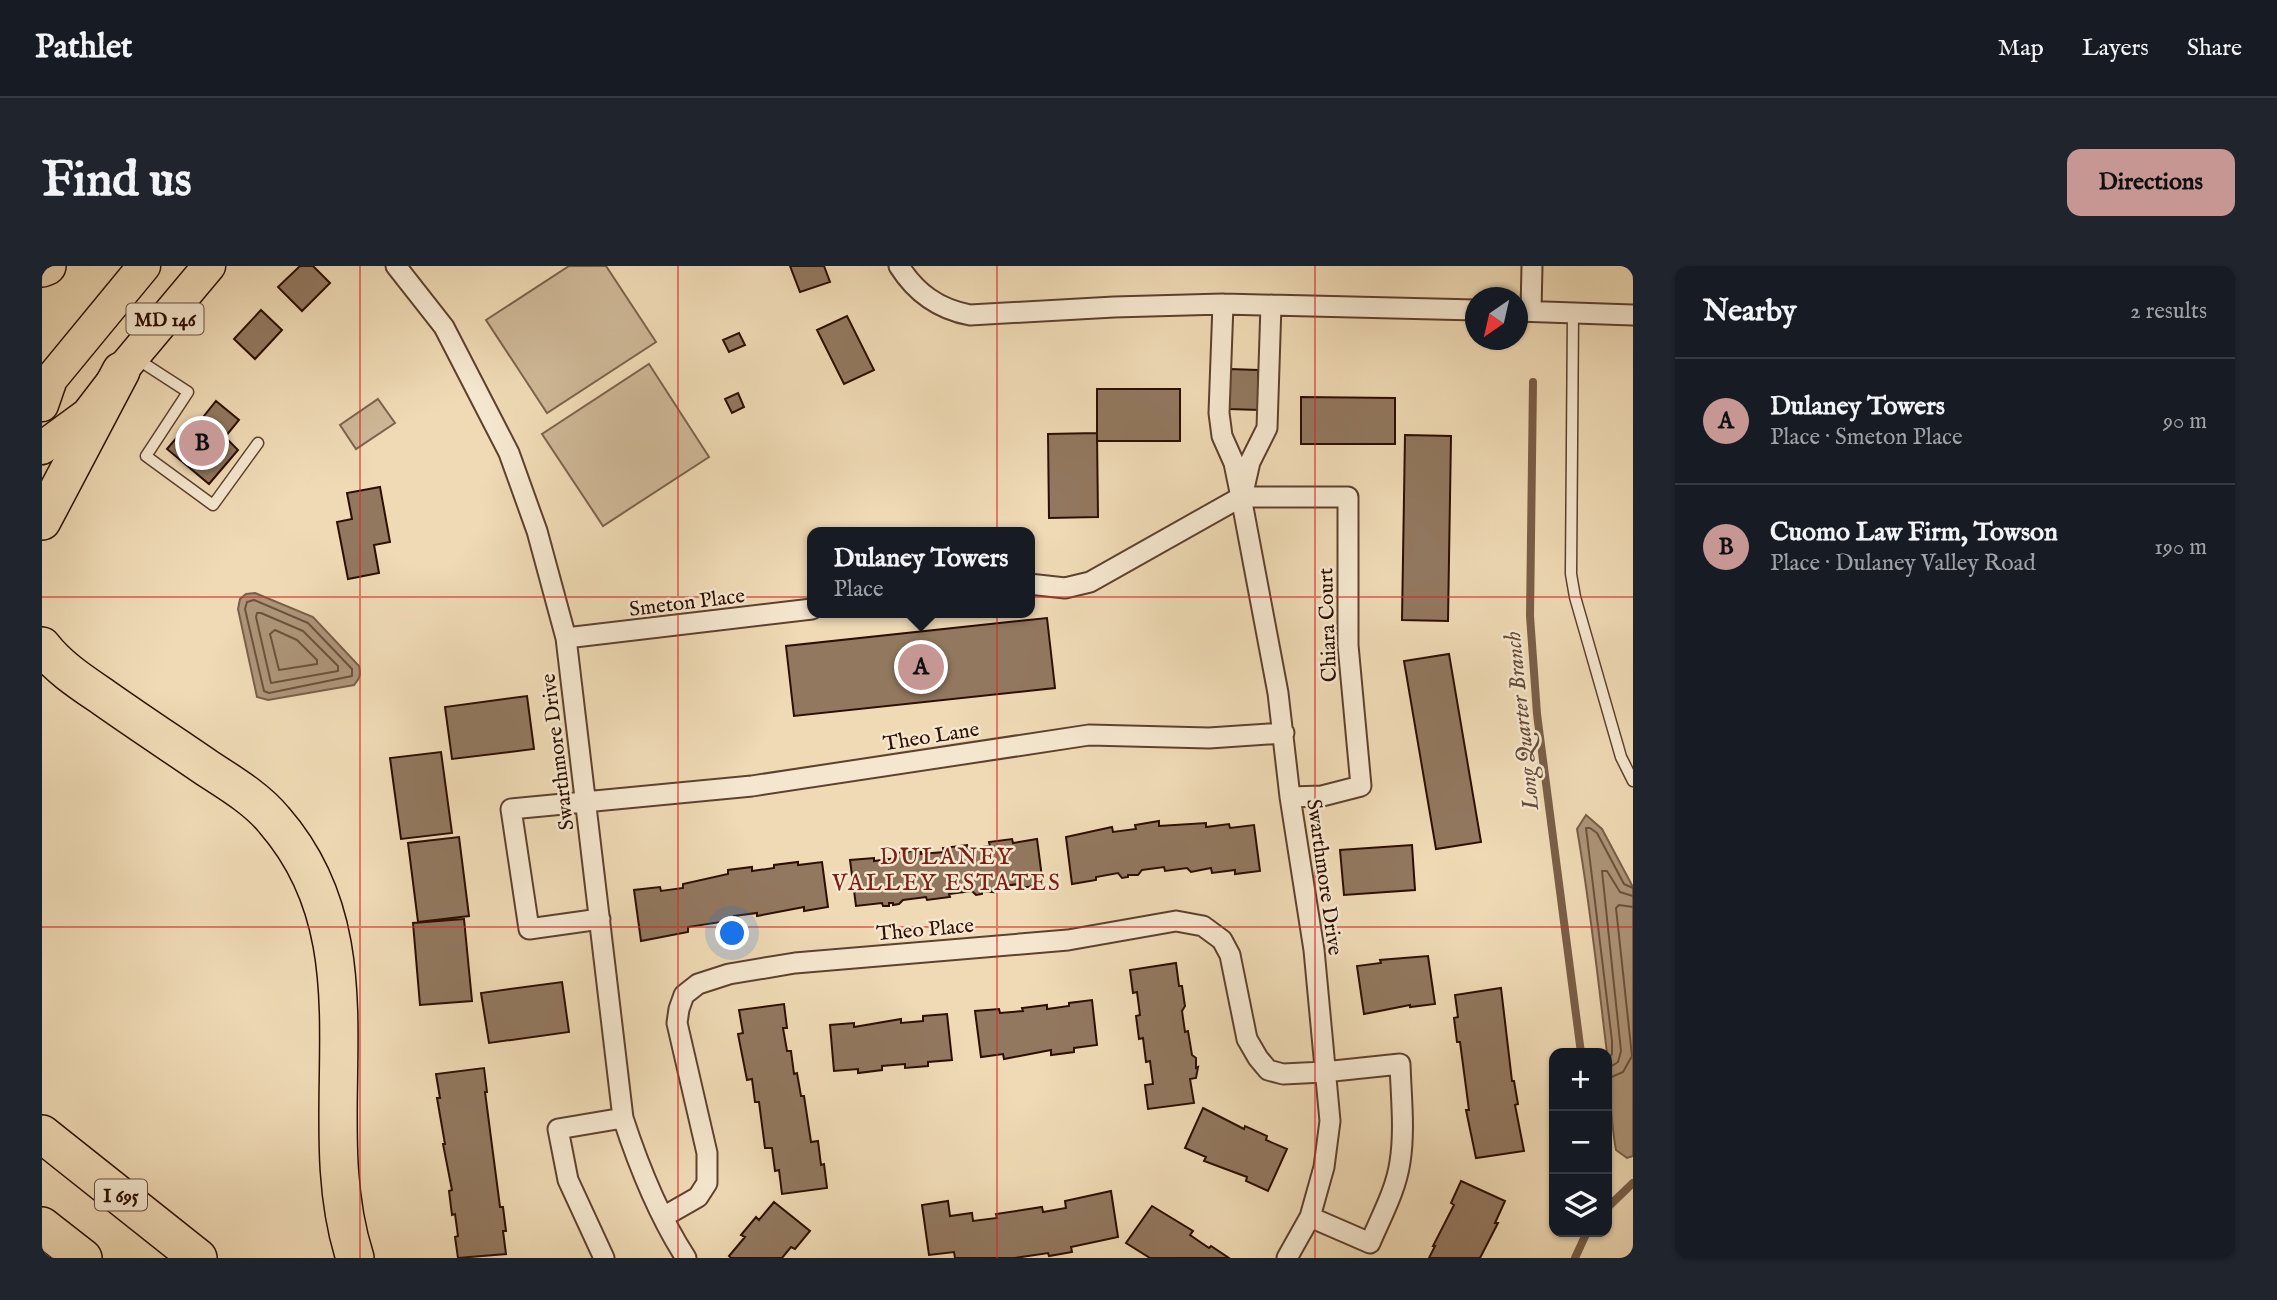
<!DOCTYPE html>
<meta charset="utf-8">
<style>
body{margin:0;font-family:"IM FELL English",serif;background:#20242c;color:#f1f3f6}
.controls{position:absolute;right:21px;bottom:21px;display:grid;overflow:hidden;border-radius:14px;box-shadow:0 2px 5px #0004}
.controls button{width:63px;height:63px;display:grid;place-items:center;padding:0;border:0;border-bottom:2px solid #363941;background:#171b24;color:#f1f3f6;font:35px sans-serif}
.compass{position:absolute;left:1423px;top:21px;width:63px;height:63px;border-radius:50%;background:#171b24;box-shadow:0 2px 5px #0004;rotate:214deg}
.you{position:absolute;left:691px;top:668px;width:24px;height:24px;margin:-18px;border:5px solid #fff;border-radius:50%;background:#1a73e8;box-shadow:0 0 0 10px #1a73e833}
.badge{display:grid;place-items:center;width:46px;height:46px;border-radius:50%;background:#c59692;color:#111;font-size:23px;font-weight:700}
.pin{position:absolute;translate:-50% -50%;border:4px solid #fff;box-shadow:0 2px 7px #0006}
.popup{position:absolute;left:765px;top:261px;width:228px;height:91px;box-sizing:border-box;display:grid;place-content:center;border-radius:14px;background:#171b24;filter:drop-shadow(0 2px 5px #0005);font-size:23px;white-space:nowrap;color:#9ea1a6}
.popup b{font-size:26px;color:#f1f3f6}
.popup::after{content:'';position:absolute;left:50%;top:100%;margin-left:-14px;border:14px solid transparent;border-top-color:#171b24}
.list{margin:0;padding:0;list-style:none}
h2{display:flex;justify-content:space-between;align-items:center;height:91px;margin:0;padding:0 28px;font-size:30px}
h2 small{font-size:23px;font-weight:400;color:#9ea1a6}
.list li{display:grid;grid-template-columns:46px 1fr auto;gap:21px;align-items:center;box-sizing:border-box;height:126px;padding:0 28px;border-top:2px solid #363941}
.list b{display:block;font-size:26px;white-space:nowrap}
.list p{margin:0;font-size:23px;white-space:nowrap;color:#9ea1a6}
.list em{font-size:23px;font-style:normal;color:#9ea1a6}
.icon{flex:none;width:38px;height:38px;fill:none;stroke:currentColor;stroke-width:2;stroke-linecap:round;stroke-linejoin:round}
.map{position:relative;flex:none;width:1591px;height:992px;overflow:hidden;border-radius:14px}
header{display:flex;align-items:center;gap:42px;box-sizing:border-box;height:98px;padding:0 35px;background:#171b24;border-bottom:2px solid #363941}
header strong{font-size:33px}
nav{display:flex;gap:38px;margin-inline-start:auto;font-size:24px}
.intro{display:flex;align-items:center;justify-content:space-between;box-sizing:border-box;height:168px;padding:0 42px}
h1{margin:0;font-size:49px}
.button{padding:18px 32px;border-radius:14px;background:#c59692;color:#111;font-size:24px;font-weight:700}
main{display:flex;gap:42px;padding:0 42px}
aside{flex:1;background:#171b24;border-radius:14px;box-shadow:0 2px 5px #0004}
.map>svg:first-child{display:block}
.green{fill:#ceb796;stroke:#7e624c;stroke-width:2}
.water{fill:#ad9578;stroke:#7a5f48;stroke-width:2}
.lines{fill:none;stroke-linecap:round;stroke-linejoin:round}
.shore{stroke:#6d523c;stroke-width:2}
.stream{stroke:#7a5f48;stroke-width:8}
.building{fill:#92785f;stroke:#2d0e01;stroke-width:2}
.service-casing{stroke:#5e412e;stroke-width:13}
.minor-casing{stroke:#5e412e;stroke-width:23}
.primary-casing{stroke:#2d0e01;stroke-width:35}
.motorway-casing{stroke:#2d0e01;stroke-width:40}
.service{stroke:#f5e7cf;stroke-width:10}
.minor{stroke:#f5e7cf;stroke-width:19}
.primary{stroke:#efdab5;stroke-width:32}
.motorway{stroke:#efdab5;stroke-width:37}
.grid{fill:none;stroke:#d62828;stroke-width:2;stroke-opacity:0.55}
.labels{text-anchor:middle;stroke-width:5;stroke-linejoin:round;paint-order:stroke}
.shield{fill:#f5e7cf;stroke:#694f3f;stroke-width:2}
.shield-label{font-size:19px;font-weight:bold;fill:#2d0e01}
.street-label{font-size:21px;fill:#2d0e01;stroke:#f5e7cf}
.water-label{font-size:23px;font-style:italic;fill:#674b37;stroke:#f5e7cf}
.neighbourhood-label{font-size:23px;letter-spacing:2px;fill:#7a1f14;stroke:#f5e7cf}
</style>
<header>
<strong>Pathlet</strong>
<nav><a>Map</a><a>Layers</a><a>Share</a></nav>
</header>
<div class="intro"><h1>Find us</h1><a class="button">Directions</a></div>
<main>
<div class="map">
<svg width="1591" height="992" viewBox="0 0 1591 992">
<rect width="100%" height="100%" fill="#efdab5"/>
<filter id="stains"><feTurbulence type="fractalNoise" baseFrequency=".00286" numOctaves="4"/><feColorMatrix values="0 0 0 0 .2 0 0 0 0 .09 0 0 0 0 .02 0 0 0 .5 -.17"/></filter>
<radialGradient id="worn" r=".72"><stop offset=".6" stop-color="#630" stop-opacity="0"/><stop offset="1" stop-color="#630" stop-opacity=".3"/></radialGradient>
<path class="green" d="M527,0H564L614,76L505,147L444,54Z
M607,98L667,191L561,260L500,168Z
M336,133L353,157L314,183L298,159Z"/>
<path class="water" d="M213,327L271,351L317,400C319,409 318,412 312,419L226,434L215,431L196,343L198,333L204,328Z
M1544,549L1560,563L1591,621V890L1585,892L1574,884C1568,852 1568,819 1565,787C1556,714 1548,637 1535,563Z"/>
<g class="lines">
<path class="shore" d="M212,334L266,357L310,403V410L227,427L222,425L203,343L205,336Z
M215,347H219L261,365L296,400V405L229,417L214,351Z
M233,364L255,374L275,394V398L237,404L228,368Z
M1565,794L1570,788V775L1544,562H1548L1555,567L1582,618L1591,622
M1565,803L1576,796L1579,785L1560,605H1565L1578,626L1591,630
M1565,813L1581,806L1590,790L1574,642L1577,639L1591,641"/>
<path class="stream" d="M1491,116L1488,350L1495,448L1539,787
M1565,942L1591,917
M1533,992L1545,966"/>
</g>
<path class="building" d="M258,0H271L288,17L260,45L236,21Z
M748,0H782L788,16L758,26Z
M219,44L240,64L213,93L192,73Z
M805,50L832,104L802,118L775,64Z
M697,67L703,79L687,86L681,74Z
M1187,103L1216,104L1217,144L1187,143Z
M1055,123H1138V175H1055Z
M696,127L702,141L690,147L683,133Z
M1259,131L1353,132V178H1259Z
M174,135L197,154L183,171L196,184L167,218L125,183L149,155L158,163L162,158L158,155Z
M1055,167L1056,251L1007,252L1006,168Z
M1363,169L1409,170L1406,355L1360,354Z
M338,221L348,276L332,279L337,307L306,313L295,256L310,253L305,227Z
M1005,352L1013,422L752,450L744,380Z
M1407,388L1439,576L1394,583L1362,395Z
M485,430L492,483L410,493L403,441Z
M399,486L410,567L359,573L348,492Z
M1117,555V560L1164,557V561L1187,558L1188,562L1212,559L1218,605L1193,608V604L1170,607L1169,602L1149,606L1145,602L1123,605L1122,601L1100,604L1096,609H1086V611L1080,612L1076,607L1054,611V614L1030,618L1024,571L1070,561L1071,566L1094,563L1093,559Z
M417,571L427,650L376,656L366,577Z
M970,573L971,577L995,573L1001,619L977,622V618L954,621V624H950L951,626L940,625V628L934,629L930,625L907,628L908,631L885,634L884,631L861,634L857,638L851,639V637H847V640H841L840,637L814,640L808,594L832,592V595L855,592L854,587L879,584V588L902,586L901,582L925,579L926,583L948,580L947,576Z
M1370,579L1373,624L1302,629L1298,584Z
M756,596V599L780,596L786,641L762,645V641L715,650V647L692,650V654L646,661V666L599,675L592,624L618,621L619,625L641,622V618L686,608V604L710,601V605L732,602V599Z
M422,653L430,735L378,739L371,657Z
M1386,690L1393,738L1368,741V739L1322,748L1315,700L1339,697L1338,694Z
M1134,697L1137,720H1140L1143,740L1140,745L1143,766L1146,765L1150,789L1154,792V802L1156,801L1154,812L1148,813L1152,837L1106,843L1103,819L1111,818L1108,795L1104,796L1101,772L1097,773L1094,750L1098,749L1095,726L1091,727L1088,704Z
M520,716L527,766L447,777L439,727Z
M1459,722L1470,815H1472L1476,838L1473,839L1482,885L1434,892L1424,844H1427L1418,776H1415L1412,752L1416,751L1413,729Z
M1050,734L1055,779L1032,782V786L1009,789V784L962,793L961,788L939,791L933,745L957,743L958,747L981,745L980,742L1005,739V743L1027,740V737Z
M742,738L745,762H741L745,785H749L752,808L755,807L759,830H762L769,876L776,875L779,899L782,898L785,922L740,928L737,904L733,905L730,882H723L717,836H713L710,813L705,814L696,768L701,767L697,744Z
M905,748L910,794L886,796V800L863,802V798L840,800V804L816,807V803L792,805L788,759L812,757V761L859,753V757L881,755V750Z
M442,802L445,826H443L458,941H461L464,965H461L464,988L416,992L413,971L416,970L413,948L410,949L407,925L410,924L401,878H403L395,832H398L394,808Z
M1161,842L1202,863L1203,860L1225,870L1224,874L1245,883L1226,925L1204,915L1205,911L1162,895L1164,891L1143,882Z
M1419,915L1463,935L1453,957H1456L1438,992H1387L1393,980H1391L1412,939L1409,937Z
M1069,925L1076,971L1029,981L1030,986L1007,990L1006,987L973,992H913L912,986L887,989L880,939L906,935L908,950L930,947L931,955L955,952L954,948L1000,941L1001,946L1024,942L1023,935Z
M732,936L768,965L753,983L749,981L740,992H689L687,990L703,971L699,969L714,951L717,954Z
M1110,940L1151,965L1148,969L1167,982L1169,980L1187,992H1108L1084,977Z"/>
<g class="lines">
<defs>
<path id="service" d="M1531,47L1529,308L1533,331L1579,491L1591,515
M95,93L146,126L104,190L171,239L216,177"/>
<path id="minor" d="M354,0L402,61L467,187L495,265L524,372L581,852C597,901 616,949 644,992
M857,0C874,27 896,43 928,49L1072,41L1181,38L1434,44
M1181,38L1177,147L1180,170L1192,197L1199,231L1236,427L1248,531L1272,684L1288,855L1282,901L1268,951L1245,992
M1476,45L1591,49
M1489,45L1490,0
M1201,227L1208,196L1225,162L1229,39
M987,318L1023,322L1048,316L1199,231H1306V379L1319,520L1280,530L1248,531
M524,372L770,343
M558,653L487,663L469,543L710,520L1047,469L1167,472L1242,467
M621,951L656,931L665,917V887L635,757L637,743L642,729L656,718L687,708L753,697L1026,674L1134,655L1161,660L1180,674L1188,689L1205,773L1216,792L1226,804L1241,808L1282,806L1358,798C1359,830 1363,864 1358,896C1354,924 1339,951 1328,977L1268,951
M562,992L526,914L516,863L581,852"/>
<path id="primary" d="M0,139L9,113L102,0
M0,182L46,148L79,105L167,0"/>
<path id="motorway" d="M0,2L5,0
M0,255L79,105
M0,380C16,401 39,416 61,431C95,455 130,478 165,502C188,517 215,533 232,554C344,682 266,847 313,992
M0,868L156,992
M0,960L41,992"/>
</defs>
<use href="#service" class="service-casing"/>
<use href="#minor" class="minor-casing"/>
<use href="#primary" class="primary-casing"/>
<use href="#motorway" class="motorway-casing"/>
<use href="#service" class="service"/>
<use href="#minor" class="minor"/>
<use href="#primary" class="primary"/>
<use href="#motorway" class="motorway"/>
</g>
<path class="grid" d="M318,0V992M636,0V992M955,0V992M1273,0V992M0,331H1591M0,661H1591"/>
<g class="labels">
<g class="shield">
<rect x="84.5" y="37.5" width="77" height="31" rx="5"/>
<rect x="53" y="913.5" width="52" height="31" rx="5"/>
</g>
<g class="shield-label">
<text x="123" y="60">MD 146</text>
<text x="79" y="936">I 695</text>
</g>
<g class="street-label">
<text transform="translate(645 336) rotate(-7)" y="7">Smeton Place</text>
<text transform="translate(1285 359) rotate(-92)" y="7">Chiara Court</text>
<text transform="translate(889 470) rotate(-9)" y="7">Theo Lane</text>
<text transform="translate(515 486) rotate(-97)" y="7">Swarthmore Drive</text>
<text transform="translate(1283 611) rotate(82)" y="7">Swarthmore Drive</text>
<text transform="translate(883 663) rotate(-5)" y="7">Theo Place</text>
</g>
<g class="water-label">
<text transform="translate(1479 455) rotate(-96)" y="8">Long Quarter Branch</text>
</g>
<g class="neighbourhood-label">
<text x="905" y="598">DULANEY<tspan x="905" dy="26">VALLEY ESTATES</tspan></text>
</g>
</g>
<rect width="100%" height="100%" filter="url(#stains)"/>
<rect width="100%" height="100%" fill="url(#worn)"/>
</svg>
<div class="controls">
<button>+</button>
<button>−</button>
<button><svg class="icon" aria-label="layers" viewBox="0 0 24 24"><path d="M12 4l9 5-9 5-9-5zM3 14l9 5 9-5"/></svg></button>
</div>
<svg class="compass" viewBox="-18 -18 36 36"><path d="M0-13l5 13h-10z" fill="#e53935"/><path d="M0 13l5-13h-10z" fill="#9ea1a6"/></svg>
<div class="you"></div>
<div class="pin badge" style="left:879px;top:401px">A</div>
<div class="popup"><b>Dulaney Towers</b>Place</div>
<div class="pin badge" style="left:160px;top:177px">B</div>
</div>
<aside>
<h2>Nearby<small>2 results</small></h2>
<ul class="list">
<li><span class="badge">A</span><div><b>Dulaney Towers</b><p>Place · Smeton Place</p></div><em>90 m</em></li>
<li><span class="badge">B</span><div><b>Cuomo Law Firm, Towson</b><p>Place · Dulaney Valley Road</p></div><em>190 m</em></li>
</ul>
</aside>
</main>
